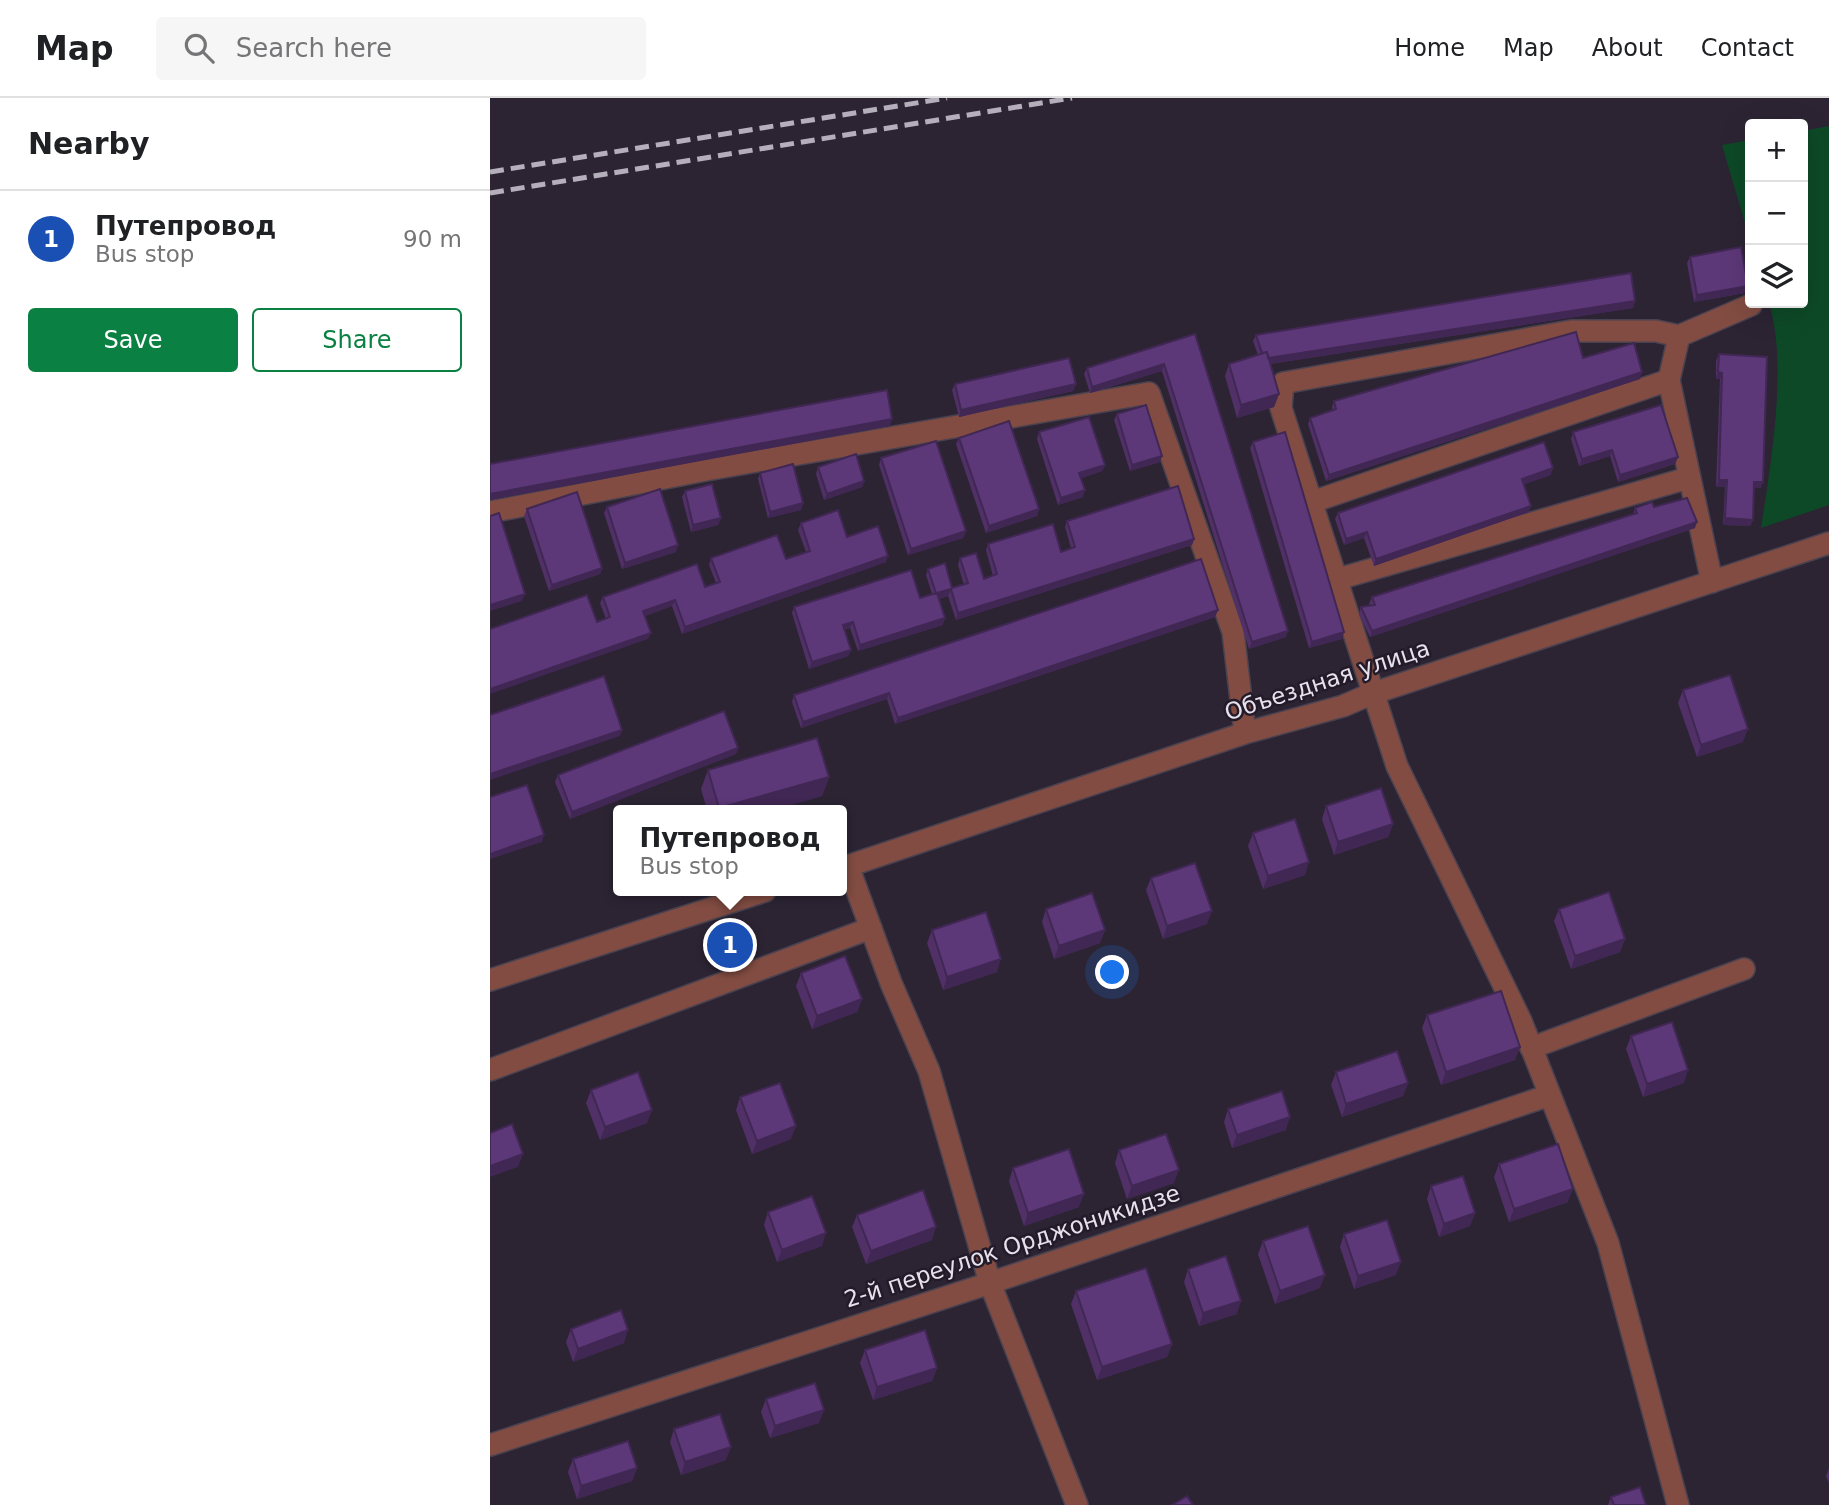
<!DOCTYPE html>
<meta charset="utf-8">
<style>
body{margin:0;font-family:"DejaVu Sans",sans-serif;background:#f6f6f6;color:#202124}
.controls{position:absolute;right:21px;top:21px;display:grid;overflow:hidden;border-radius:7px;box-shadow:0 7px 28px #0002}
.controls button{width:63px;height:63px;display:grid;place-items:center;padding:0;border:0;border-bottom:2px solid #e0e0e0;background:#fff;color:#202124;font:35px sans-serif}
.you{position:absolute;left:623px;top:875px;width:24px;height:24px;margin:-18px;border:5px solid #fff;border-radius:50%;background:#1a73e8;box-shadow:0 0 0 10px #1a73e833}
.badge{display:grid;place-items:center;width:46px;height:46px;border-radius:50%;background:#0b8043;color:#fff;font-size:23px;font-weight:700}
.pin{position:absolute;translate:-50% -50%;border:4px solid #fff;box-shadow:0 2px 7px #0006}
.popup{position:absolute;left:123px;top:707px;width:234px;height:91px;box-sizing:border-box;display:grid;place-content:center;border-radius:7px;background:#fff;filter:drop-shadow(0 2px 5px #0005);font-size:23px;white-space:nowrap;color:#757577}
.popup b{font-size:26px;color:#202124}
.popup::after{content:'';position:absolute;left:50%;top:100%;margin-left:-14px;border:14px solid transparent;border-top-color:#fff}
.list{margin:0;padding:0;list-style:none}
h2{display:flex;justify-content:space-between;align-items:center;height:91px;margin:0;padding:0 28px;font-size:30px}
h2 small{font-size:23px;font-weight:400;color:#757577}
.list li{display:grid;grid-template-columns:46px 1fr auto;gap:21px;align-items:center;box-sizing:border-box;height:98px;padding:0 28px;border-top:2px solid #e0e0e0}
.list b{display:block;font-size:26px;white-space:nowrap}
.list p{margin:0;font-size:23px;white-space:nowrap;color:#757577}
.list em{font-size:23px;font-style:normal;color:#757577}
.actions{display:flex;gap:14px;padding:21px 28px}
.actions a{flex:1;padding:16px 0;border:2px solid #0b8043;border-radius:7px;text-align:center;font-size:24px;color:#0b8043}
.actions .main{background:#0b8043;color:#fff}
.icon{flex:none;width:38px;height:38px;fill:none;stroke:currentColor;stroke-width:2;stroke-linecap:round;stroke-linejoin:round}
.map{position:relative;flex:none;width:1339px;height:1407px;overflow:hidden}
header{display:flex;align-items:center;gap:42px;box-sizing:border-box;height:98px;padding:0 35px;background:#fff;border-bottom:2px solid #e0e0e0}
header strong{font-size:33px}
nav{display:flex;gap:38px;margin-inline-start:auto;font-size:24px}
.search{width:490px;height:63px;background:#f6f6f6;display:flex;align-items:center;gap:18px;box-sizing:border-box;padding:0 24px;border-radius:7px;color:#757577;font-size:26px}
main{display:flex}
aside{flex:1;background:#fff}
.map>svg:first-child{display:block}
.green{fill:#0d4927}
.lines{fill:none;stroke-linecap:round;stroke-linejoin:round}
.minor-casing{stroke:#4a4250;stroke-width:24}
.minor{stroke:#824c42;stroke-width:21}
.rail{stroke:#b5afbb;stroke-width:5;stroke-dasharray:14 7;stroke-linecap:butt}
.wall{fill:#503067}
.shaded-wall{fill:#412754}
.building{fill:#5d3878;stroke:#412754;stroke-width:2}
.labels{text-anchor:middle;stroke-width:5;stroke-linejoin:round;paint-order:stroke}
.street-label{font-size:23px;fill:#e6e1eb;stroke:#231b29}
</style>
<header>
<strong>Map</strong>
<div class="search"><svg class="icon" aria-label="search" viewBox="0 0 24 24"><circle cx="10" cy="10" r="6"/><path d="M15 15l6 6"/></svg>Search here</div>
<nav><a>Home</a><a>Map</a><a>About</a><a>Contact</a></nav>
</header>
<main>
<aside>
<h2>Nearby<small></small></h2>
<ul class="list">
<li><span class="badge" style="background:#1a4fb4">1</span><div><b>Путепровод</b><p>Bus stop</p></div><em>90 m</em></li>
</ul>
<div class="actions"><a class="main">Save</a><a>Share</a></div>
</aside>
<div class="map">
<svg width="1339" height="1407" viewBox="0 0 1339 1407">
<rect width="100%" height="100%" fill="#2c2433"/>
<path class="green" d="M1339,28V407L1271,430C1281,365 1298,267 1279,205H1313V33Z
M1260,42V142L1232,47Z"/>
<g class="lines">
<defs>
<path id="minor" d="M1189,238L1261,207
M822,404L1179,282
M0,414L216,372L659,295L743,534L755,635
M848,481L1198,380
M358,768L401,885L439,973L500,1185L587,1407
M352,770L755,635L853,608L881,596L1339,445
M0,882L275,793
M1041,950L1254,871
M0,972L381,830
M0,1347L500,1185L1060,997
M1188,1407L1118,1145L1031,923L907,668L791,310L793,285L1081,233H1166L1189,238L1179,282L1222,484"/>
</defs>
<use href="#minor" class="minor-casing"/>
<use href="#minor" class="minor"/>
<path class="rail" d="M0,74L457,0
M0,95L582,0"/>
</g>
<path class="wall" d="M1200,159L1258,188L1255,195L1204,204L1197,165Z
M1145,203L1143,210L780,266L789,296L784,309L747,320L735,278L739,266L768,257L763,243L766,237Z
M705,236L796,539L759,551L672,273L600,295L594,276L597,270Z
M1229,256L1271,390H1264L1263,422L1260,428L1233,427L1235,389H1226L1230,281H1226V263Z
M1093,260L1150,281L836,383L818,326L820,320L843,313L842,309L844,303Z
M465,286H586L583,293L469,319L462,292Z
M627,316L670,364L640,373L624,322Z
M549,334L615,367L612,373L591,380L593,399L568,407L547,341Z
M1083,334L1188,359L1185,366L1128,384L1120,358L1089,368L1081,341Z
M469,340L549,411L547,418L496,435L466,346Z
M763,344L852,541L819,550L760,350Z
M391,360L476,433L473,440L418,457L389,367Z
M328,369L374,383L372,389L334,402L326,376Z
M270,375L313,405L311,412L278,420L268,381Z
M1061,377L1034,386L1039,414L884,468L874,440L854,447L845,421L848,415Z
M195,393L231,420L228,427L201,434L192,399Z
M117,409L186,454L132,471L114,415Z
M1164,409L1205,430L880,539L869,516L871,509L880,507L879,506L882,499L1143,417L1145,410Z
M37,411L112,470L110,476L59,493L34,418Z
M577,423L704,441L702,447L466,522L458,498L449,501L453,527L368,553L360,530L354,532L361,552L358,558L319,571L302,515L304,509L430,500L442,496L436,477L438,471L462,490L474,487L468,467L470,460L494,481L503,478L496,452L498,446L571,454L581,450L575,429Z
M311,425L357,439L396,464L192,536L182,508L155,518L158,541L107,524L116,521L110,505L113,499L215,489L226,485L219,467L221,460L296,461L316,454L308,432Z
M728,512L725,519L405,626L397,601L311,630L302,604L304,597Z
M1193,592L1253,644L1207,659L1188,605Z
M248,650L246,656L80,721L65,684L68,677Z
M218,672L339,679L332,698L283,712H217L211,691Z
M836,708L903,726L898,739L844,757L832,721Z
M763,735L815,777L773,791L758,748Z
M661,780L717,826L673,841L656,792Z
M556,811L615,832L610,845L564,861L552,824Z
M1069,811L1135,841L1130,854L1081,871L1064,823Z
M442,832L507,874L453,892L437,845Z
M311,875L372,901L367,914L322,931L306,888Z
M937,917L1030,949L1025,962L951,987L932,930Z
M1141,938L1194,985L1153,999L1136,951Z
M846,974L918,985L913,998L852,1019L841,987Z
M101,992L157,1025L110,1042L96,1005Z
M250,999L301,1041L262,1056L246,1012Z
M738,1011L796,1032L742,1050L734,1024Z
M629,1052L684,1085L637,1101L625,1065Z
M1009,1066L1078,1104L1019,1124L1004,1079Z
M523,1070L589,1109L534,1128L519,1083Z
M941,1088L985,1115L980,1128L949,1139L937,1101Z
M278,1114L332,1148L287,1164L274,1127Z
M367,1117L442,1142L376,1166L362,1129Z
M854,1136L906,1177L864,1191L850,1149Z
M773,1143L830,1190L785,1206L768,1156Z
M698,1171L747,1216L709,1228L694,1184Z
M586,1193L682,1246L677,1259L607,1282L581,1206Z
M81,1231L134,1245L83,1264L76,1244Z
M375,1252L447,1270L442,1283L383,1302L370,1265Z
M276,1301L329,1325L280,1340L271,1314Z
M184,1331L236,1362L191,1377L180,1344Z
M83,1361L147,1370L142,1383L87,1401L78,1374Z
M1339,1370V1385L1336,1378Z
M1121,1399L1156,1407H1118Z"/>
<path class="shaded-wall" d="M1258,188L1255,195L1204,204L1207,197Z
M1145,203L1143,210L772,267L774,261Z
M674,266L672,273L600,295L602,289Z
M1152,274L1150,281L836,383L839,377Z
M1228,274L1232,275L1230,281H1226Z
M586,286L583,293L469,319L471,312Z
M789,296L784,309L747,320L751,307Z
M402,321L400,328L0,402V396Z
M1122,352L1120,358L1089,368L1092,361Z
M672,358L670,364L640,373L642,367Z
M1188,359L1185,366L1128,384L1130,377Z
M615,367L612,373L587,382L589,375Z
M1063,370L1061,377L1030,388L1032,381Z
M1229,382H1237L1235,389H1226Z
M374,383L372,389L334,402L337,396Z
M1264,384H1273L1271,390H1262Z
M595,392L593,399L568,407L571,400Z
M313,405L311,412L278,420L280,414Z
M1041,408L1039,414L884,468L886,461Z
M549,411L547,418L496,435L499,428Z
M231,420L228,427L201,434L203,427Z
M1235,420L1263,422L1260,428L1233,427Z
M1207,424L1205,430L880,539L882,533Z
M476,433L473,440L418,457L421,451Z
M877,434L874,440L854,447L856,441Z
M704,441L702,447L466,522L468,515Z
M188,447L186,454L132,471L135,465Z
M398,458L396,464L192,536L195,529Z
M112,470L110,476L59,493L62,487Z
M461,491L458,498L445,502L447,495Z
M35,496L32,503L0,513V507Z
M185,502L182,508L151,519L153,513Z
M728,512L725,519L405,626L408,620Z
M455,520L453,527L368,553L370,547Z
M363,524L360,530L350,533L353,527Z
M798,533L796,539L759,551L762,544Z
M854,534L852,541L819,550L822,544Z
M161,535L158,541L0,596V591Z
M361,552L358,558L319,571L322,564Z
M399,595L397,601L311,630L313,624Z
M1258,631L1253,644L1207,659L1211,647Z
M132,632L130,638L0,682V676Z
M248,650L246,656L80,721L82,714Z
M339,679L332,698L283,712H229V710Z
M903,726L898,739L844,757L848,744Z
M54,737L52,744L0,761V756Z
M819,764L815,777L773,791L778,778Z
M722,813L717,826L673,841L677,828Z
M615,832L610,845L564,861L569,848Z
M1135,841L1130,854L1081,871L1085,858Z
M511,861L507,874L453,892L457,879Z
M372,901L367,914L322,931L327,918Z
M1030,949L1025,962L951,987L956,974Z
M1198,972L1194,985L1153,999L1157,986Z
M918,985L913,998L852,1019L856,1006Z
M162,1012L157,1025L110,1042L115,1029Z
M800,1019L796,1032L742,1050L747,1037Z
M306,1028L301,1041L262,1056L267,1043Z
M33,1056L28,1069L0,1079V1068Z
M689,1072L684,1085L637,1101L642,1088Z
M1083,1091L1078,1104L1019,1124L1024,1111Z
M594,1096L589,1109L534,1128L538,1115Z
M985,1115L980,1128L949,1139L954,1126Z
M446,1129L442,1142L376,1166L381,1153Z
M336,1135L332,1148L287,1164L292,1152Z
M911,1164L906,1177L864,1191L868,1178Z
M835,1177L830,1190L785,1206L790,1193Z
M751,1203L747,1216L709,1228L713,1215Z
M138,1232L134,1245L83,1264L88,1251Z
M682,1246L677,1259L607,1282L612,1269Z
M447,1270L442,1283L383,1302L387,1289Z
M334,1312L329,1325L280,1340L285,1328Z
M241,1349L236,1362L191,1377L195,1364Z
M147,1370L142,1383L87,1401L91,1388Z"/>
<path class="building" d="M1251,149L1258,188L1207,197L1200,159Z
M1141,175L1145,203L778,260L777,254L772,255L766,237Z
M1086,234L1093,260L1144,245L1152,274L839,377L820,320L846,311L844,303Z
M705,236L798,533L762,544L674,266L602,289L597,270Z
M777,254L789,296L751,307L739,266Z
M1229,256L1277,259L1273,384H1264L1263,422L1235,420L1237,382H1229L1232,275L1228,274Z
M579,260L586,286L471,312L465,286Z
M397,292L402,321L0,396V366Z
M656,307L672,358L642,367L627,316Z
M1171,307L1188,359L1130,377L1122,352L1092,361L1083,334Z
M599,319L615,367L589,375L595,392L571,400L549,334Z
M519,323L549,411L499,428L469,340Z
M795,334L854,534L822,544L763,344Z
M446,343L476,433L421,451L391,360Z
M1054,344L1063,370L1032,381L1041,408L886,461L877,434L856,441L848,415Z
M366,356L374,383L337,396L328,369Z
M303,366L313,405L280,414L270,375Z
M222,386L231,420L203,427L195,393Z
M688,388L704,441L468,515L461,491L447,495L455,520L370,547L363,524L353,527L361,552L322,564L304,509L421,472L430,500L446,495L438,471L455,465L462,490L478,485L470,460L486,455L494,481L507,476L498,446L563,426L571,454L585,449L577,423Z
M170,391L188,447L135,465L117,409Z
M87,394L112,470L62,487L37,411Z
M1197,400L1207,424L882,533L871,509L885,507L882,499L1147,415L1145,410L1162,404L1164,409Z
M348,412L357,439L388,428L398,458L195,529L185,502L153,513L161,535L0,591V531L97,497L107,524L120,519L113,499L207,466L215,489L230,484L221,460L287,437L296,461L320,453L311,425Z
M9,415L35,496L0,507V418Z
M711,461L728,512L408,620L399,595L313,624L304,597Z
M1240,577L1258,631L1211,647L1193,592Z
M114,578L132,632L0,676V617Z
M234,613L248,650L82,714L68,677Z
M327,640L339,679L229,710L218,672Z
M37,687L54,737L0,756V699Z
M891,690L903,726L848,744L836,708Z
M805,721L819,764L778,778L763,735Z
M705,765L722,813L677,828L661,780Z
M1119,794L1135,841L1085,858L1069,811Z
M602,795L615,832L569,848L556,811Z
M496,814L511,861L457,879L442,832Z
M355,858L372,901L327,918L311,875Z
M1011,893L1030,949L956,974L937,917Z
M1182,924L1198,972L1157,986L1141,938Z
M907,953L918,985L856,1006L846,974Z
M148,974L162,1012L115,1029L101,992Z
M290,985L306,1028L267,1043L250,999Z
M792,993L800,1019L747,1037L738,1011Z
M22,1026L33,1056L0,1068V1035Z
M676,1036L689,1072L642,1088L629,1052Z
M1068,1046L1083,1091L1024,1111L1009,1066Z
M579,1051L594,1096L538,1115L523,1070Z
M973,1078L985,1115L954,1126L941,1088Z
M433,1092L446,1129L381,1153L367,1117Z
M322,1098L336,1135L292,1152L278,1114Z
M897,1122L911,1164L868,1178L854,1136Z
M818,1128L835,1177L790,1193L773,1143Z
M736,1158L751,1203L713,1215L698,1171Z
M656,1170L682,1246L612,1269L586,1193Z
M131,1212L138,1232L88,1251L81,1231Z
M435,1232L447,1270L387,1289L375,1252Z
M325,1285L334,1312L285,1328L276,1301Z
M230,1316L241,1349L195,1364L184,1331Z
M138,1343L147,1370L91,1388L83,1361Z
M1150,1389L1156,1407H1124L1121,1399Z
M697,1398L703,1407H682Z"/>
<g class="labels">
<g class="street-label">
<text transform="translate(837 582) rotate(-18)" y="8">Объездная улица</text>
<text transform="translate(522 1148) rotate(-18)" y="8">2-й переулок Орджоникидзе</text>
</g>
</g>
</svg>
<div class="controls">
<button>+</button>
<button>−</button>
<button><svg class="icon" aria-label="layers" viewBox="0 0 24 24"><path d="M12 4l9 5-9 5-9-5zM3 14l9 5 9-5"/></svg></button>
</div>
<div class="you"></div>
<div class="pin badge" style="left:240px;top:847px;background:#1a4fb4">1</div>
<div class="popup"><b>Путепровод</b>Bus stop</div>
</div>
</main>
